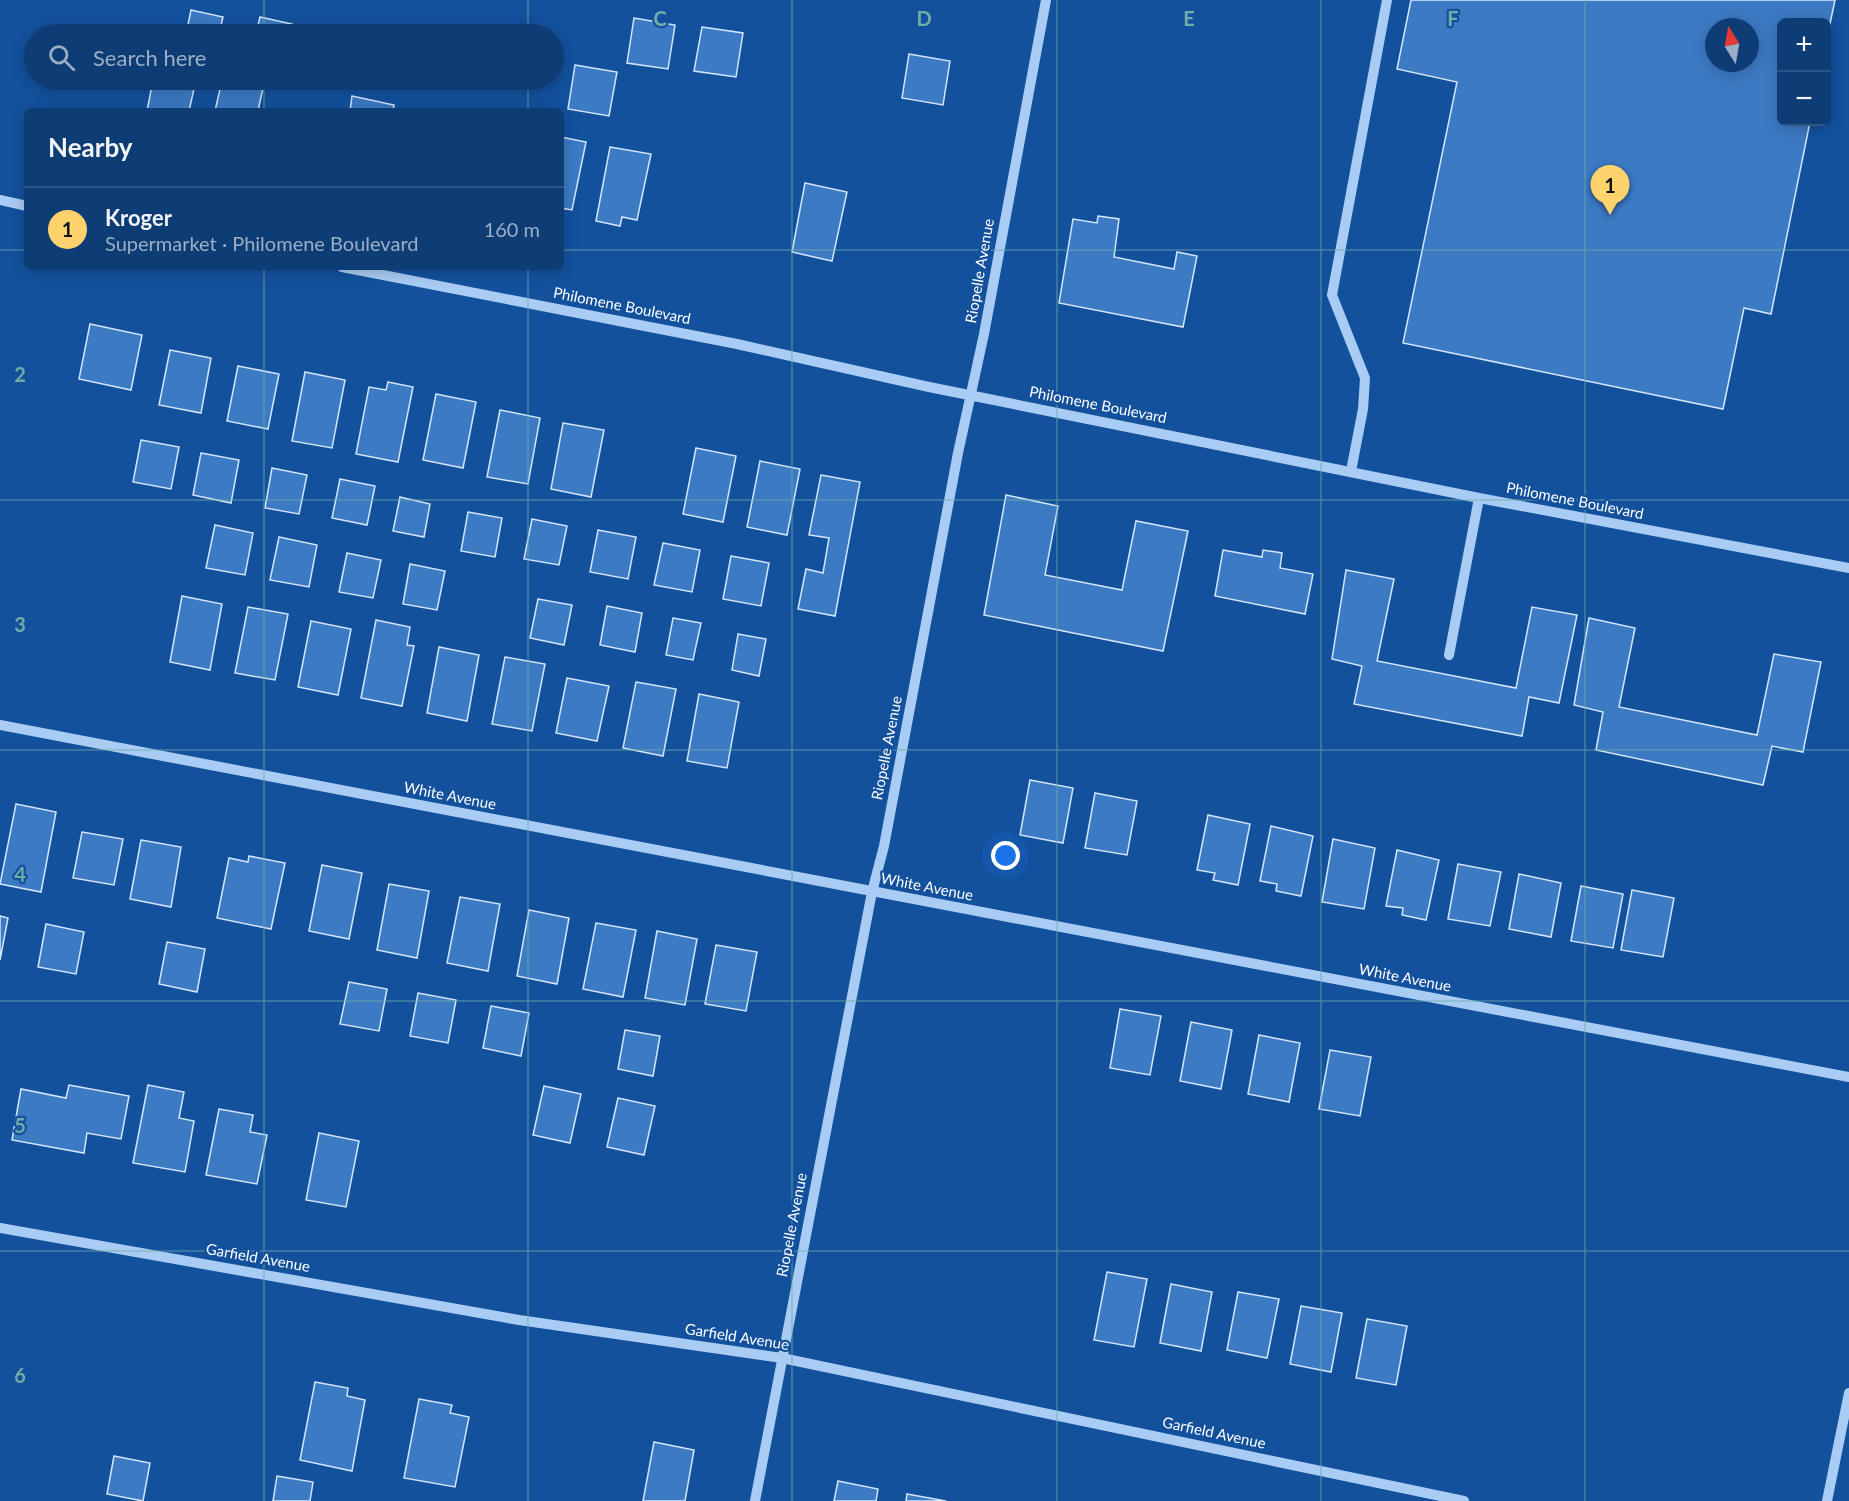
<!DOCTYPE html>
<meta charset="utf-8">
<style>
body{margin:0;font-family:Lato,sans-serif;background:#1c487e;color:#f1f3f6}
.controls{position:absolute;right:18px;top:18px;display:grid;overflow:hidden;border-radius:9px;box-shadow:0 3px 15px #0003}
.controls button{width:54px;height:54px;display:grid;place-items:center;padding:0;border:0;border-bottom:2px solid #2e5688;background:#0e3d76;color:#f1f3f6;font:30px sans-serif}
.compass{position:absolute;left:1705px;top:18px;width:54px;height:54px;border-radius:50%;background:#0e3d76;box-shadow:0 3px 15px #0003;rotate:349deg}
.you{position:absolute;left:1006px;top:856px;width:21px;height:21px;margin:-15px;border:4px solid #fff;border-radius:50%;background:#1a73e8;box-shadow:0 0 0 9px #1a73e833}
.badge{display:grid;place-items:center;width:39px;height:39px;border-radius:50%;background:#ffd36c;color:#111;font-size:20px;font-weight:700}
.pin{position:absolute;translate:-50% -50px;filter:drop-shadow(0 2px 3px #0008)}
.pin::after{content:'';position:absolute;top:32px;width:21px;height:18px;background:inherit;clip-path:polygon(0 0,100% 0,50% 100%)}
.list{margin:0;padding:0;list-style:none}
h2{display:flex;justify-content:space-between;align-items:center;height:78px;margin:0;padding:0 24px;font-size:26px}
h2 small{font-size:20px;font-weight:400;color:#9baec5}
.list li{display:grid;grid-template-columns:39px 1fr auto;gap:18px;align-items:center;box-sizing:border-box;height:84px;padding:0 24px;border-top:2px solid #2e5688}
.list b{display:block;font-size:22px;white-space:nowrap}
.list p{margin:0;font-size:20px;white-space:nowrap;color:#9baec5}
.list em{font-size:20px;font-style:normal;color:#9baec5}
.icon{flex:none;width:33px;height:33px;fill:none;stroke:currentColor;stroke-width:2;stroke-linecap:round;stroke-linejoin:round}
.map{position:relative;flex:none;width:1849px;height:1501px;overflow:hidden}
.search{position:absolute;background:#0e3d76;box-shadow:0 3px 15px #0003;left:24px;top:24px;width:540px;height:66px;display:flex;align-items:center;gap:15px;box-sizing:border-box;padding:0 21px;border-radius:33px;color:#9baec5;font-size:22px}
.panel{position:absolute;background:#0e3d76;box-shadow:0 3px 15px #0003;left:24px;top:108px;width:540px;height:162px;border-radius:9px}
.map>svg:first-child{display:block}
.building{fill:#3c7ac4;stroke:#d2e6fe;stroke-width:1.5;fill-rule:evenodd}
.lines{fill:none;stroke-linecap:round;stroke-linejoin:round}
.minor{stroke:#a9ccf4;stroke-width:10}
.grid{fill:none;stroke:#6fada8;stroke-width:1.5;stroke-opacity:0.55}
.labels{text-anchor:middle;stroke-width:4.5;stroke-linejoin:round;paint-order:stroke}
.street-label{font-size:15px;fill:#fff;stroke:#13519d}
.grid-label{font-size:20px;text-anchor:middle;font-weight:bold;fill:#6fada8;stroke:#13519d;stroke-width:4.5;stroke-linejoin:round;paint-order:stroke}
</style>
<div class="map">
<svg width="1849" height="1501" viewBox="0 0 1849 1501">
<rect width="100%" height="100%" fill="#13519d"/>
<path class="building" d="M1411,0H1835L1826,43V22H1782V122H1810L1771,314L1744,308L1723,409L1403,343L1457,82L1397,69ZM1714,27H1750V63H1714Z
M191,10L223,17L219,34H186Z
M260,17L292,24L289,34H256Z
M634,18L675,25L668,69L627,63Z
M702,27L743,33L736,77L694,71Z
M909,54L950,61L943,105L902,98Z
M575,65L617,72L609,116L568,109Z
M153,80H196L189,111H147Z
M222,80H247L264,83L258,111H215Z
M379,80H413L411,87Z
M352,96L394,105L393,111H350Z
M561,137L586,142L572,210L561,208Z
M610,147L651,154L637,220L622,217L620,226L596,221Z
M805,183L847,192L832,261L792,252Z
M1098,216L1119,219L1114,257L1174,269L1177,252L1197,256L1183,327L1059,303L1073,219L1097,223Z
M90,324L142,335L131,390L79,379Z
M170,350L211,358L201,413L159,405Z
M238,366L279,374L268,429L227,421Z
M305,372L345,380L332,448L292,441Z
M388,382L413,387L398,462L356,454L369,387L386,390Z
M436,394L476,402L463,468L423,460Z
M500,410L540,418L528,484L487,477Z
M563,423L604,430L591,497L551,489Z
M141,440L179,447L171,489L133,482Z
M696,448L736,456L723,522L683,514Z
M201,453L239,460L231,503L193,495Z
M760,461L800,469L787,535L747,527Z
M272,468L307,475L299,514L265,508Z
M821,475L860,482L835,616L798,609L806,569L823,573L829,538L809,535Z
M340,479L375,486L367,525L332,518Z
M1006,495L1058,506L1045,575L1122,590L1136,521L1188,531L1163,651L984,615Z
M400,497L430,504L424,537L393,531Z
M468,512L502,518L495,557L461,551Z
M532,519L567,526L559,565L524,559Z
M215,525L253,533L245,575L206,568Z
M598,530L636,537L628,579L590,572Z
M279,537L317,545L309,587L270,580Z
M663,543L700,550L692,592L654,585Z
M1223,550L1262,557L1263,550L1282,553L1280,568L1313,574L1305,614L1215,596Z
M347,553L381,560L373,598L339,592Z
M731,556L769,563L761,606L723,599Z
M410,564L445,571L437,610L403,604Z
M1346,570L1394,579L1377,661L1516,688L1532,607L1577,615L1559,703L1529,697L1522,736L1354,704L1362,666L1332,659Z
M182,596L222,604L210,670L170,662Z
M538,599L572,605L564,645L530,638Z
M607,606L642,613L635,652L600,645Z
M248,607L288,614L275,680L235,673Z
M673,618L701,623L693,660L666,655Z
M1589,618L1635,628L1619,707L1757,735L1774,654L1821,662L1803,752L1772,746L1763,785L1596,750L1603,712L1574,705Z
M376,620L410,627L407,645L414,646L402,706L361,698Z
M311,621L351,629L338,695L298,687Z
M738,634L766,639L759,676L732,670Z
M439,647L479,655L467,721L427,713Z
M505,657L545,664L532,731L492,724Z
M567,678L609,686L597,741L556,733Z
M636,682L676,689L663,756L623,748Z
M699,694L739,702L727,768L687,761Z
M1030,780L1073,788L1063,843L1020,835Z
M1095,793L1137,801L1127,855L1085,848Z
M16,804L56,812L41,892L0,884Z
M1208,815L1250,824L1238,885L1213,880L1215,873L1197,870Z
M1271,826L1313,836L1301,896L1276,891L1277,884L1260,881Z
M82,832L123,839L114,885L73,878Z
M1333,839L1375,848L1364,909L1322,902Z
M141,840L181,847L171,907L130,899Z
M1397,850L1439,860L1426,920L1402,915L1403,908L1386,906Z
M249,856L285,863L271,929L217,918L229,858L248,862Z
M1458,864L1501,872L1490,926L1448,919Z
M322,865L362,873L349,939L309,931Z
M1519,874L1561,883L1551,937L1509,929Z
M389,884L429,891L417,958L377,950Z
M1581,886L1623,894L1613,948L1571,941Z
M1632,890L1674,898L1663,957L1621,950Z
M460,897L500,904L488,971L447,963Z
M529,910L569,918L557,984L517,976Z
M0,916L8,918L0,960Z
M596,923L636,930L623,997L583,989Z
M46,924L84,932L76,974L38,967Z
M657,931L697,939L685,1005L645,998Z
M167,942L205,949L197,992L159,984Z
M716,945L757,952L746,1011L705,1004Z
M349,982L387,989L379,1031L340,1024Z
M418,993L456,1000L448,1043L410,1036Z
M491,1006L529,1013L521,1056L483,1048Z
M1120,1009L1161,1016L1150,1075L1110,1068Z
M1191,1022L1232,1030L1221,1089L1180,1081Z
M625,1030L660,1036L653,1076L618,1069Z
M1259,1035L1300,1043L1289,1102L1248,1094Z
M1330,1050L1371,1057L1360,1116L1319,1109Z
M69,1085L129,1096L121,1139L87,1133L84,1153L12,1140L21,1089L66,1098Z
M148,1085L184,1092L179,1118L194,1121L185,1172L133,1163Z
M544,1086L581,1094L570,1143L533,1135Z
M618,1098L655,1106L644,1155L607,1147Z
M219,1109L253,1115L250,1132L267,1135L257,1184L206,1175Z
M319,1133L359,1141L346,1207L306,1200Z
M1107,1272L1147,1279L1134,1347L1094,1340Z
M1171,1284L1212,1292L1201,1351L1160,1343Z
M1238,1292L1279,1299L1267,1358L1227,1350Z
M1301,1306L1342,1313L1331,1372L1290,1364Z
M1367,1319L1407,1326L1396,1385L1356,1378Z
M315,1382L348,1388L347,1396L365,1400L352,1471L300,1460Z
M419,1399L452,1405L450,1413L469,1417L455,1487L404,1478Z
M654,1442L694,1450L685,1501H643Z
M114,1456L150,1463L143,1501L107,1494Z
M277,1476L313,1482L310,1501H273Z
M838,1481L878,1489L876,1501H834Z
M907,1494L946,1501H906Z"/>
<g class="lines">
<path class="minor" d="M0,200L27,206
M342,267L737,344L929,387L1479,498L1849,568
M1351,471L1363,409L1365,378L1332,295L1387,0
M1449,655L1479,498
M0,725L1849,1077
M0,1228L519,1320L782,1358L1464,1501
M755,1501L872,892L884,846L958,453L984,334L1046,0
M1827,1501L1849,1393"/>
</g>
<path class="grid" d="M264,0V34M528,0V34M792,0V1501M1057,0V1501M1321,0V1501M1585,0V1501M264,80V111M528,80V111M0,250H27M561,250H1849M264,267V1501M528,267V1501M0,500H1849M0,750H1849M0,1001H1849M0,1251H1849"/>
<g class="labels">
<g class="street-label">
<text transform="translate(980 271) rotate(-80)" y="5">Riopelle Avenue</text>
<text transform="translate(622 306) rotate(11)" y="5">Philomene Boulevard</text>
<text transform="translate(1098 405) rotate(11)" y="5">Philomene Boulevard</text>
<text transform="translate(1575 501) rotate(11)" y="5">Philomene Boulevard</text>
<text transform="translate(887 748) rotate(-79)" y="5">Riopelle Avenue</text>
<text transform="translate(450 796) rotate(11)" y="5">White Avenue</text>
<text transform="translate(927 887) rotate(11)" y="5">White Avenue</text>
<text transform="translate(1405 978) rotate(11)" y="5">White Avenue</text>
<text transform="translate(792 1225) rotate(-79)" y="5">Riopelle Avenue</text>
<text transform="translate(258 1258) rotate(10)" y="5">Garfield Avenue</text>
<text transform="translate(737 1337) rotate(9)" y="5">Garfield Avenue</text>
<text transform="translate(1214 1433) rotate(12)" y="5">Garfield Avenue</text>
</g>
</g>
<g class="grid-label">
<text x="660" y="26">C</text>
<text x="924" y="26">D</text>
<text x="1189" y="26">E</text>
<text x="1453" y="26">F</text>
<text x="20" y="382">2</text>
<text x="20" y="632">3</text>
<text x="20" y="882">4</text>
<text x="20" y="1133">5</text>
<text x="20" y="1383">6</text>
</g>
</svg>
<div class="controls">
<button>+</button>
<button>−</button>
</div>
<svg class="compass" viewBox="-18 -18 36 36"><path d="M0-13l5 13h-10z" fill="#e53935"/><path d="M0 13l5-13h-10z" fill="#9baec5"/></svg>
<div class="you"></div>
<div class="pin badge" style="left:1610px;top:215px">1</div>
<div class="search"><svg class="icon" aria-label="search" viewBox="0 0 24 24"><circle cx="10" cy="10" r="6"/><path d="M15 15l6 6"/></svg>Search here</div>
<section class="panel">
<h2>Nearby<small></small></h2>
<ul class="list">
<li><span class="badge">1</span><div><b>Kroger</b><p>Supermarket · Philomene Boulevard</p></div><em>160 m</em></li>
</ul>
</section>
</div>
